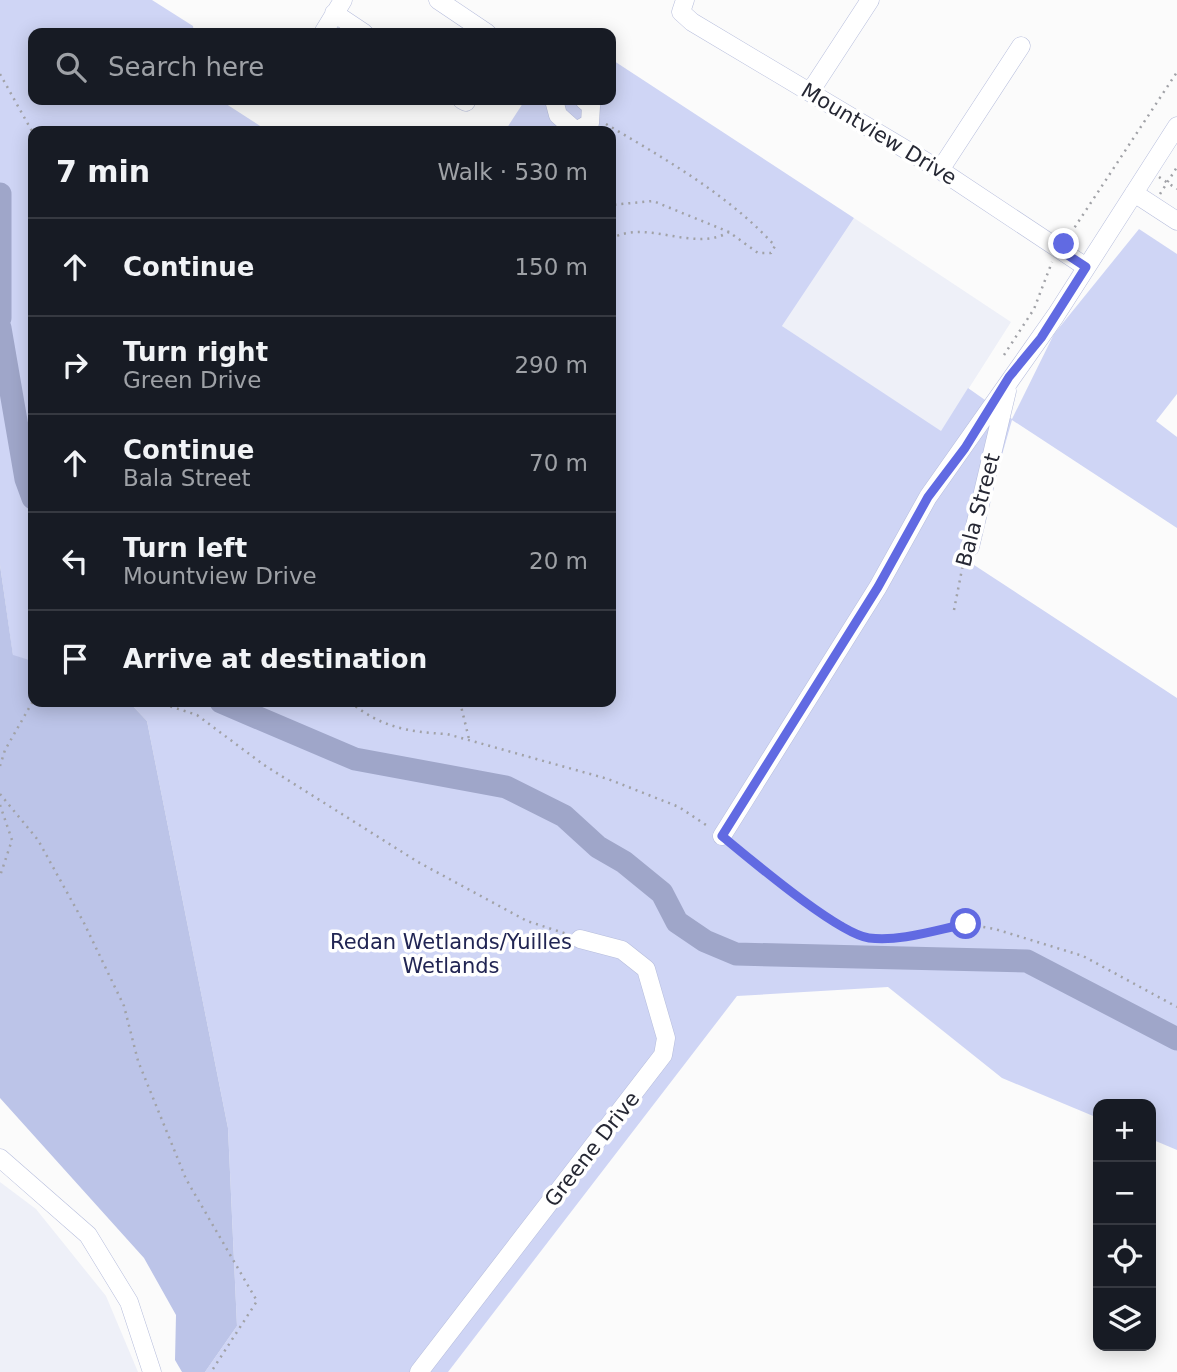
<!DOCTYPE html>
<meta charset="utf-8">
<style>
body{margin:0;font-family:"DejaVu Sans",sans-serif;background:#242831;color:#f1f3f6}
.controls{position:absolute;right:21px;bottom:21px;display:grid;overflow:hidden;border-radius:14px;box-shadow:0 4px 18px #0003}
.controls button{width:63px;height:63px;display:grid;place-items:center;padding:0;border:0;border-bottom:2px solid #363941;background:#171b24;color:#f1f3f6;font:35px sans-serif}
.stop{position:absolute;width:21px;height:21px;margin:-16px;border:5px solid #616ae2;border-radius:50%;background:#fff}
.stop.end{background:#616ae2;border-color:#fff;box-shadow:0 2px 7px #0008}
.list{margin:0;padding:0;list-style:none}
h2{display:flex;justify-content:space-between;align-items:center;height:91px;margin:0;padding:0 28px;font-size:30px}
h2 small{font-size:23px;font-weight:400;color:#9ea1a6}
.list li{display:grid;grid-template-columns:46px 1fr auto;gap:21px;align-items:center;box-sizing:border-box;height:98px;padding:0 28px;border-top:2px solid #363941}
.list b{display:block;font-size:26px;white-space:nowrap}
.list p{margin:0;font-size:23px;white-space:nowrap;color:#9ea1a6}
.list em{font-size:23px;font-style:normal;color:#9ea1a6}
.icon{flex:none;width:38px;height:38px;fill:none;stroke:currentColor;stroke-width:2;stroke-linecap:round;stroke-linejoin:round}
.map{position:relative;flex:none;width:1177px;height:1372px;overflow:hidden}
.search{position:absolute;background:#171b24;box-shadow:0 4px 18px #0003;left:28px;top:28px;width:588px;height:77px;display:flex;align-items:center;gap:18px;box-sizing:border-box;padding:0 24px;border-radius:14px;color:#9ea1a6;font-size:26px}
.panel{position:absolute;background:#171b24;box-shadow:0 4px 18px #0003;left:28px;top:126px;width:588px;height:581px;border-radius:14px}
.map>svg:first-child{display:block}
.built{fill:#eef0f8}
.green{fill:#cfd5f5}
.forest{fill:#bcc4e8}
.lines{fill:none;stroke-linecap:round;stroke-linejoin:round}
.river{stroke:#9fa6c9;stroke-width:23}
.minor-casing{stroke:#b6bddc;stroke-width:19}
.path{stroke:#a1a2a7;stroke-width:2.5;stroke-dasharray:2 5;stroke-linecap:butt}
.minor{stroke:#fff;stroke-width:18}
.route{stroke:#616ae2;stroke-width:9}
.labels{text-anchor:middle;stroke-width:7;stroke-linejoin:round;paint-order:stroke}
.street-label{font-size:21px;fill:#262834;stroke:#fff}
.park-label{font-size:21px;fill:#212553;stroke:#fff}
</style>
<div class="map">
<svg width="1177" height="1372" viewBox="0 0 1177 1372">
<rect width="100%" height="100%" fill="#fbfbfb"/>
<path class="built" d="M854,218L1011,322L941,432L782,326Z
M0,1182L36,1209L106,1296L138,1372H0Z"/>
<path class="green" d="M0,0H152L193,26L194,33H33V100H220L268,131H33V661L13,656L0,565Z
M611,59L854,218L782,326L941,431L968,388L1012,419L1054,334L1139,229L1177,254V394L1156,421L1177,437V528L1012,420L971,563L1177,698V1150L1151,1139V1104H1098V1118L1002,1078L888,987L737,996L448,1372H205L237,1326L228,1128L147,721L129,702H611V131H505L525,100H611Z"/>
<path class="forest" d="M0,565L13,655L33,661V702H129L147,721L228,1128L237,1326L205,1372H182L175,1360L176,1315L144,1258L0,1098Z"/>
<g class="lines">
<path class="river" d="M0,194V318
M0,328L26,479L33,498
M221,702L355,759L506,787L564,816L598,847L624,862L662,893L677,922L705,941L736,954L1027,961L1177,1039"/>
<defs>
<path id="minor" d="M438,0L487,33
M685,0L681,12L692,22L940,170L1086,267
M334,13L364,33
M323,33L343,0
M810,92L870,0
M462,100L466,102
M554,100L558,115L576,131L590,123L591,106L584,100
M940,170L1021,46
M1134,193L1177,221
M970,547L1007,391
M722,836L878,587L928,497L1056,315L1177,126
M0,1158L88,1235L129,1302L152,1372
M419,1372L663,1055L666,1038L646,969L622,950L580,939"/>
</defs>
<use href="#minor" class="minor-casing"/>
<path class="path" d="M0,74L33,133
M606,124C665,159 729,195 775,246L771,253H758L729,232L653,201L611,205
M1159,177L1177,189
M1160,194L1177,167
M611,239C646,218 693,253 729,232
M1067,239L1177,72
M1004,355L1034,309L1052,262
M954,610L964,559
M157,702L197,715L264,765L418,862L527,921L567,934
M350,702C381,727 407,732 447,734L608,779L679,807L709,827
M460,702L469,739
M0,766L5,750L33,701
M0,794L38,840L84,923L124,1006L138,1061L186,1179L257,1301L211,1372
M0,805L12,840L0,876
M734,846L790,892L867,938L899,937L966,924L995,929L1083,956L1177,1007"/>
<use href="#minor" class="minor"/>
</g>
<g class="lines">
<path class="route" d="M966,924C936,930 900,942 869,938C838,934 750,859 722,836L878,587L928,497L965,448L1009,377L1041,338L1086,267L1060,250L1064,244"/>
</g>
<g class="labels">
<g class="street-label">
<text transform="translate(879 134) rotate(31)" y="7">Mountview Drive</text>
<text transform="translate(978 510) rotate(-75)" y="7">Bala Street</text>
<text transform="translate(592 1149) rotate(-52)" y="7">Greene Drive</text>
</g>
<g class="park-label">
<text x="451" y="949">Redan Wetlands/Yuilles<tspan x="451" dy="24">Wetlands</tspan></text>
</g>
</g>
</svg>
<div class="controls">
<button>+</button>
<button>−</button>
<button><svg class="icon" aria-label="locate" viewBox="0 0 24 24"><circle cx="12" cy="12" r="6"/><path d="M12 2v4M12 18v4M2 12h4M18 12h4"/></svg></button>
<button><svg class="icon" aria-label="layers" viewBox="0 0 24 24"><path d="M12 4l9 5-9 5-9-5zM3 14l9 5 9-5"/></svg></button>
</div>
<div class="stop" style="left:966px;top:924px"></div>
<div class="stop end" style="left:1064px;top:244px"></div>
<div class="search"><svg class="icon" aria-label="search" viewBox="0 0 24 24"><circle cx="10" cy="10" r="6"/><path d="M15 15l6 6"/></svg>Search here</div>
<section class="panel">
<h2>7 min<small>Walk · 530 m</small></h2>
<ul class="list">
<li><svg class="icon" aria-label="ahead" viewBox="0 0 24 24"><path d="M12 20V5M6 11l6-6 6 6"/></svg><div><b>Continue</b></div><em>150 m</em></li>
<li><svg class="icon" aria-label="right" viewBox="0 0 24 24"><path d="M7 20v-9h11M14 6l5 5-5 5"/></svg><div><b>Turn right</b><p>Green Drive</p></div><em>290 m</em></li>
<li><svg class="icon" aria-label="ahead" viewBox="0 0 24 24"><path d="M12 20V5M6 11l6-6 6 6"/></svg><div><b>Continue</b><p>Bala Street</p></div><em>70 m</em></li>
<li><svg class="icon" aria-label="left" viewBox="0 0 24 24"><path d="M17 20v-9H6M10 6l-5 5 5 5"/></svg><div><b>Turn left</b><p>Mountview Drive</p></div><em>20 m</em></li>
<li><svg class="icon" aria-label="arrive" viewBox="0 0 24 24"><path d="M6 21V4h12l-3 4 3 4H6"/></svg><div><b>Arrive at destination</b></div></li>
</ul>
</section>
</div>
